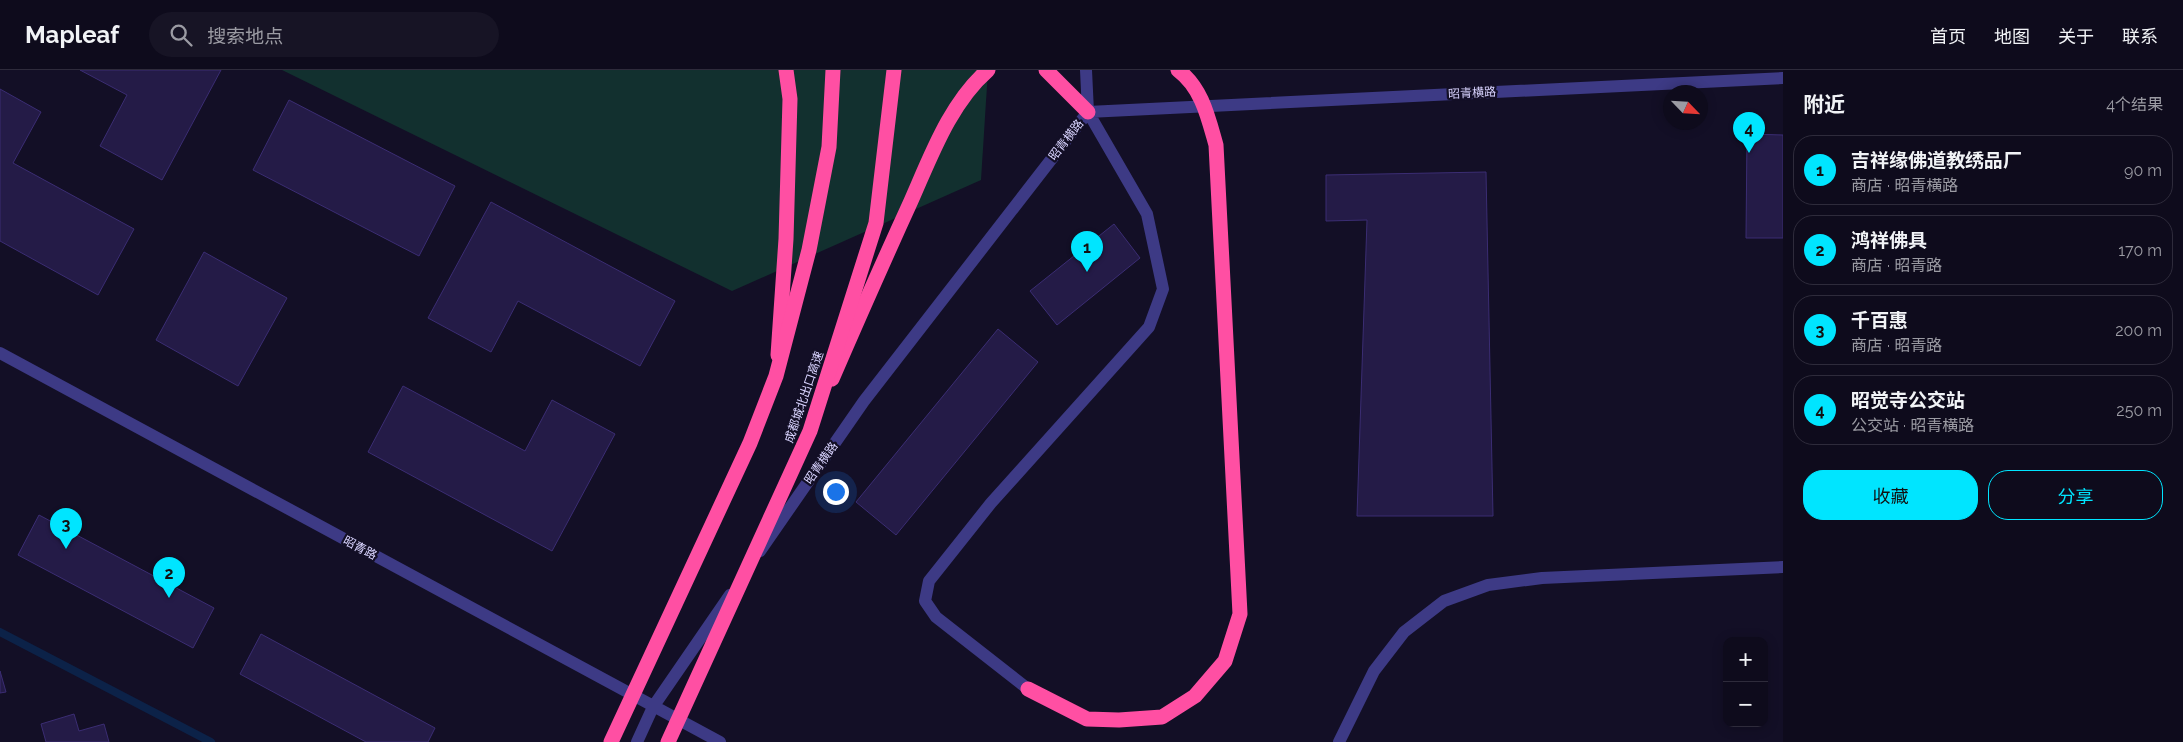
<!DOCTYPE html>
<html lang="zh">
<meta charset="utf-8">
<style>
body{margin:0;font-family:Raleway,"Noto Sans SC",sans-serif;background:#171425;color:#f1f3f6}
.controls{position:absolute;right:15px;bottom:15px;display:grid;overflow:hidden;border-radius:10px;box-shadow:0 2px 12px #0003}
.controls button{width:45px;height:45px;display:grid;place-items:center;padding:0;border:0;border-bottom:1px solid #2e2b3b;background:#0e0b1c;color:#f1f3f6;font:25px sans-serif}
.compass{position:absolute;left:1663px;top:15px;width:45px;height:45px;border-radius:50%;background:#0e0b1c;box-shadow:0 2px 12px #0003;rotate:115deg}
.you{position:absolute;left:835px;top:421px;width:18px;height:18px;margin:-12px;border:4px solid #fff;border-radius:50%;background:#1a73e8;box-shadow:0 0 0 8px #1a73e833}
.badge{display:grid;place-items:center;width:32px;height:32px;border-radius:50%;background:#00e5ff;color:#111;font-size:16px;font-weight:700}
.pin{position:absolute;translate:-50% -41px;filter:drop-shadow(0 1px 2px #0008)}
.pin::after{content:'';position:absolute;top:26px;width:18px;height:15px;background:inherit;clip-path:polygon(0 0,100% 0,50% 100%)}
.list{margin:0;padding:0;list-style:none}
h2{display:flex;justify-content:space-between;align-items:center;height:65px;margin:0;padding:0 20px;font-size:21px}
h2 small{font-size:16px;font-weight:400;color:#9b9ba3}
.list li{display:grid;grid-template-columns:32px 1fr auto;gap:15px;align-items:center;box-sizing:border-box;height:70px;margin:0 10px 10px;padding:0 10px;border:1px solid #2e2b3b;border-radius:20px}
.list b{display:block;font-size:19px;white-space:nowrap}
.list p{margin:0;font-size:16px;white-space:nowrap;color:#9b9ba3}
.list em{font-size:16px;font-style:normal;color:#9b9ba3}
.actions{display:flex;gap:10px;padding:15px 20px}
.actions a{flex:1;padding:11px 0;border:1px solid #00e5ff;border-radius:20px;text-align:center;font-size:18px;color:#00e5ff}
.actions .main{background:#00e5ff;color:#111}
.icon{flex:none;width:28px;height:28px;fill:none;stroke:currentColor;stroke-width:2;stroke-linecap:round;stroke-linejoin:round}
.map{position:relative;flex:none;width:1783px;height:672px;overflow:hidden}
header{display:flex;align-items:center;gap:30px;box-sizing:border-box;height:70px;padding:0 25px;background:#0e0b1c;border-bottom:1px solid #2e2b3b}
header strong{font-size:24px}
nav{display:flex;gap:28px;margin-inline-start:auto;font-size:18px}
.search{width:350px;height:45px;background:#171425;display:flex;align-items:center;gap:12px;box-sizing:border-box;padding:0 18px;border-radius:28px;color:#9b9ba3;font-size:19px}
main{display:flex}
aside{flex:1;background:#0e0b1c}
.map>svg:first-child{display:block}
.green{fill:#12302f}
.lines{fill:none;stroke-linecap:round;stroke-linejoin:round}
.stream{stroke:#0c2248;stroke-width:8}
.building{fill:#241b47;stroke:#3b2d73}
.minor{stroke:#3d3a85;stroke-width:12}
.highway{stroke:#ff4fa3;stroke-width:15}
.highway-bridge{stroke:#ff4fa3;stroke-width:15}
.labels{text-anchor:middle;stroke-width:4.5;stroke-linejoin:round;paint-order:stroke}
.street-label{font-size:12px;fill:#d9d4ff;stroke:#130f26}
</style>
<header>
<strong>Mapleaf</strong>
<div class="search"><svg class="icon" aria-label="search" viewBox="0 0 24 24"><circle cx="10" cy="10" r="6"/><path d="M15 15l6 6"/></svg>搜索地点</div>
<nav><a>首页</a><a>地图</a><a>关于</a><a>联系</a></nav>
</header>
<main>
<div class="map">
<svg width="1783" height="672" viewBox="0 0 1783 672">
<rect width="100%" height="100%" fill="#130f26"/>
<path class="green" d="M282,0H988L981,110L732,221Z"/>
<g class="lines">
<path class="stream" d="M0,562L211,672"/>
</g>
<path class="building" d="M80,0H221L162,110L100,76L127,25Z
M0,19L41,42L13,93L134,159L98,225L0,171Z
M289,30L455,116L419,186L253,100Z
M1747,64L1783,65V168H1746Z
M1486,102L1493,446H1357L1367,150L1326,151V105Z
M491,132L675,231L640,296L518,231L491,282L428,248Z
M1114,154L1140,188L1057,255L1030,221Z
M204,182L287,228L238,316L156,270Z
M998,259L1038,292L896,465L856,432Z
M403,316L525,381L552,330L615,364L552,481L368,382Z
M39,445L214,538L193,578L18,485Z
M261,564L435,658L428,672H366L240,604Z
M0,601L6,622L0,623Z
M74,644L79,661L104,654L109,672H46L41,654Z"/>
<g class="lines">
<path class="minor" d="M0,283L720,672
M760,481L864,331L1088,42L1783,8
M1028,619L936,547L925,531L929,511L991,433L1149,257L1163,219L1147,144L1088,42L1086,0
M637,672L653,637L730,525
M1339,672L1374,601L1404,562L1444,531L1488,515L1542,508L1783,497"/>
<path class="highway" d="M1046,0L1088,42
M778,285L786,169L790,29L786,0
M832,309C858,249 884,190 911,131C931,86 950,33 988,0"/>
<path class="highway-bridge" d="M1028,619L1087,649L1119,650L1162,647L1195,626L1225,591L1240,544L1216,75C1208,47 1202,18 1178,0
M611,672L750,373L776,306L809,180L829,77L833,0
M668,672L810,361L876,153L894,0"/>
</g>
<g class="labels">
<g class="street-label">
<text transform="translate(1472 23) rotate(-3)" y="4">昭青横路</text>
<text transform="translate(1066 70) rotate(-52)" y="4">昭青横路</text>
<text transform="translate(804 327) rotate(-71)" y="4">成都城北出口高速</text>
<text transform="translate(821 393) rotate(-55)" y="4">昭青横路</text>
<text transform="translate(360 478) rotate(28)" y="4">昭青路</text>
</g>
</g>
</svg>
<div class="controls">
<button>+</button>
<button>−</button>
</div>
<svg class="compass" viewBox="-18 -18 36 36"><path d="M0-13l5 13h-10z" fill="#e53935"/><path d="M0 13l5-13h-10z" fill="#9b9ba3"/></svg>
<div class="you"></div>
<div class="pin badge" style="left:1087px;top:202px">1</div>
<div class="pin badge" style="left:169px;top:528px">2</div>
<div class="pin badge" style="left:66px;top:479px">3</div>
<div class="pin badge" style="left:1749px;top:83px">4</div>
</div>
<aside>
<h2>附近<small>4个结果</small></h2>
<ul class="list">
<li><span class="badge">1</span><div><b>吉祥缘佛道教绣品厂</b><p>商店 · 昭青横路</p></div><em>90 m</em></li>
<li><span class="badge">2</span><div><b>鸿祥佛具</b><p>商店 · 昭青路</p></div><em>170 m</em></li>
<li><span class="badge">3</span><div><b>千百惠</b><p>商店 · 昭青路</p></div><em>200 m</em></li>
<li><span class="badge">4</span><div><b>昭觉寺公交站</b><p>公交站 · 昭青横路</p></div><em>250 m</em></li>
</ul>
<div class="actions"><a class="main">收藏</a><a>分享</a></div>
</aside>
</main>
